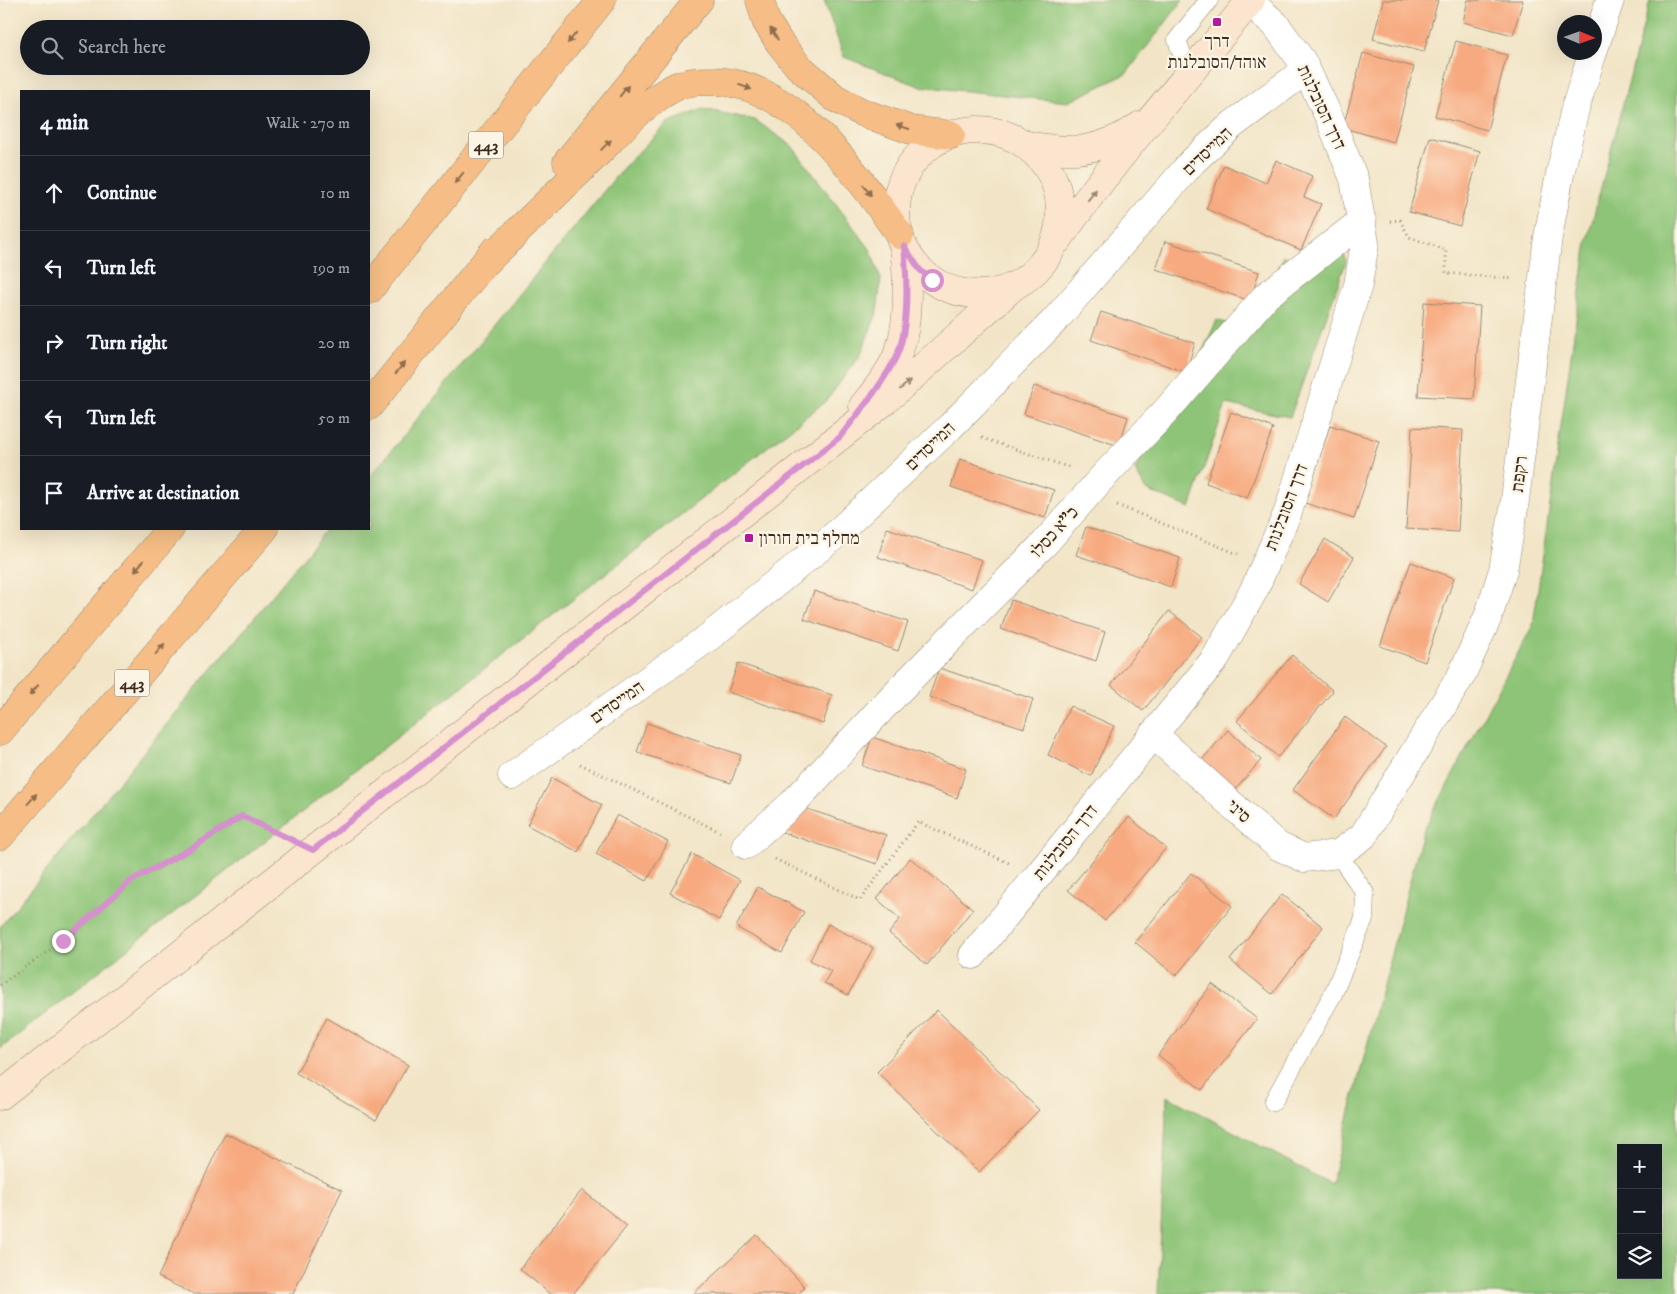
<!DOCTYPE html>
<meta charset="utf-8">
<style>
body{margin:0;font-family:"IM FELL DW Pica","Frank Ruhl Libre",serif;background:#20242c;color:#f1f3f6}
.controls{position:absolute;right:15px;bottom:15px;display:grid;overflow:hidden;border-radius:0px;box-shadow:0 5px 20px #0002}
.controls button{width:45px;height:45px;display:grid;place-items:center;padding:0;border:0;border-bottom:1px solid #363941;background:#171b24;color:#f1f3f6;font:25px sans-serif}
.compass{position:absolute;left:1557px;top:15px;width:45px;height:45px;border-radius:50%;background:#171b24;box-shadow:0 5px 20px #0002;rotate:92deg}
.stop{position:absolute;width:15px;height:15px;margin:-11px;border:4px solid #d690ce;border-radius:50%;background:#fff}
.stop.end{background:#d690ce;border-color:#fff;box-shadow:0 1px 5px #0008}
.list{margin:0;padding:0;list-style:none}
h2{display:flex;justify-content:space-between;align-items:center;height:65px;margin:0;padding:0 20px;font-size:21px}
h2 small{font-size:16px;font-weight:400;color:#9ea1a6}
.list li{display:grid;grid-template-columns:32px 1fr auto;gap:15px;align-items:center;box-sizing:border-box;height:75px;padding:0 20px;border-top:1px solid #363941}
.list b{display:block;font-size:19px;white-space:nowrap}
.list em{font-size:16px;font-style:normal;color:#9ea1a6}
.icon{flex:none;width:28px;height:28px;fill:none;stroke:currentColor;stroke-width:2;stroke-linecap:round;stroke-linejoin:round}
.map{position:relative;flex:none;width:1677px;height:1294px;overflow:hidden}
.search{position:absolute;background:#171b24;box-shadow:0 5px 20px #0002;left:20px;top:20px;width:350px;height:55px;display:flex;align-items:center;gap:12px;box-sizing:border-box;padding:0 18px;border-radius:28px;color:#9ea1a6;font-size:19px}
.panel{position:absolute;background:#171b24;box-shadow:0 5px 20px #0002;left:20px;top:90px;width:350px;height:440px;border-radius:0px}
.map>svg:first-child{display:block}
.green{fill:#8dc477;stroke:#64774a;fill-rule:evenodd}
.building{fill:#f7aa80}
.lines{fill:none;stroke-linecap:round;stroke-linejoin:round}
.lane-casing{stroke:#968872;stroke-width:19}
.street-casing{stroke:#968872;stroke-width:29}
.secondary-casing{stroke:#968872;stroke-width:29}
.highway-casing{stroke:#968872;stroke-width:29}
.path{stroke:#968872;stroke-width:3;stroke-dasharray:1 4;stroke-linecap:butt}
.lane{stroke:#fff;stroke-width:18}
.street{stroke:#fff;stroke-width:28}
.secondary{stroke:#fbe5cf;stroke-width:28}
.highway{stroke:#f6be86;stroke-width:28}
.oneway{fill:#8f6d4d}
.oneway2{fill:#9b8876}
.route{stroke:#d690ce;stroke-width:6}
.poi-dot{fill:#b5179e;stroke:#fcf5e5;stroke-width:2}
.labels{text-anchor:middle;stroke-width:4.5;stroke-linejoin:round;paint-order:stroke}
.shield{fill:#fcf5e5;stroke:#75675a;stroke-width:1}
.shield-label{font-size:16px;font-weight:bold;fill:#3b2a1e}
.poi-label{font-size:18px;fill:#3b2a1e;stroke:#fcf5e5}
.street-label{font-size:18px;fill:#3b2a1e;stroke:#fcf5e5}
</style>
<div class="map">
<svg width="1677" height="1294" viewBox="0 0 1677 1294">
<rect width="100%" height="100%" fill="#fcf5e5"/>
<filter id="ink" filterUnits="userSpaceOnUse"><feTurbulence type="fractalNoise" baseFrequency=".02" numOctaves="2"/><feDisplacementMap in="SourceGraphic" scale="10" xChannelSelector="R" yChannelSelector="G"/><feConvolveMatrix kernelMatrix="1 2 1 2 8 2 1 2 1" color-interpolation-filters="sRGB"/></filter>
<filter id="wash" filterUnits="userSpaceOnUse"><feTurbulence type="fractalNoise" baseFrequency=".0096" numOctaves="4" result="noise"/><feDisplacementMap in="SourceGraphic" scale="20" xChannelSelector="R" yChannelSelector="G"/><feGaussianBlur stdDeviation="1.12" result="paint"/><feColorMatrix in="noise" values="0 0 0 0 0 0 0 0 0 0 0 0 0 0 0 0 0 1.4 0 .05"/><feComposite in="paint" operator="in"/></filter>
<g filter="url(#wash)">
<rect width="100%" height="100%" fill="#f2e5c7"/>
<path class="green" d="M824,0H1183L1126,74L1068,102L919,86L844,57Z
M1650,0H1677V1294H1158L1167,1096L1331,1184L1423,831L1533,625L1587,242ZM1621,1148H1658V1275H1621Z
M703,109L755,120L792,146L870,249L881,279L877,313L860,356L826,401L0,1049V927L327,529H369V478L623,168L667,123Z
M1341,237L1346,262L1290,417L1226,404L1190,508L1146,490L1135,470L1166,411L1185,389L1217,320L1249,332L1284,256L1312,266Z"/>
<g id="blocks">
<path class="building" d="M1383,0H1438L1424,52L1373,39Z
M1468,0H1523L1513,35L1463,22Z
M1456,41L1507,55L1487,130L1435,116Z
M1363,53L1414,67L1394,142L1343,128Z
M1430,137L1480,151L1460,226L1409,212Z
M1276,160L1312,176L1304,197L1321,204L1301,250L1206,209L1224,165L1266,183Z
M1165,241L1259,272L1250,301L1156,269Z
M1424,302L1480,306L1474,399L1418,396Z
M1101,312L1195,343L1186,372L1091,340Z
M1034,386L1128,417L1119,446L1024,414Z
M1231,412L1273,428L1247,498L1206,483Z
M1330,425L1379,441L1354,519L1305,503Z
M1412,427L1463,430L1458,532L1406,529Z
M960,459L1054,490L1045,518L951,487Z
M1086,527L1180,558L1171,587L1076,555Z
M887,528L982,560L972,589L878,557Z
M1325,539L1354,557L1328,602L1299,584Z
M1411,562L1454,578L1425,662L1380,646Z
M814,591L908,622L898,651L804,619Z
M1011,600L1105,632L1096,661L1001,629Z
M1169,611L1202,637L1143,711L1111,685Z
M1292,655L1333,691L1278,757L1237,721Z
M738,663L832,695L823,724L728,692Z
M939,668L1033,699L1024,728L929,697Z
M1070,706L1114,726L1091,776L1048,755Z
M1345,717L1386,747L1334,819L1293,790Z
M647,723L741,755L731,783L637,752Z
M1228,730L1261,760L1235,790L1202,760Z
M872,737L966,769L957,798L862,766Z
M552,778L602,805L578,852L527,825Z
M792,804L886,835L877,864L782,832Z
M617,815L668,842L647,881L596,854Z
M1129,817L1166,848L1105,921L1068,890Z
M692,854L740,880L719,920L670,893Z
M910,858L973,909L927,965L889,933L900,919L877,899Z
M1191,873L1232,906L1176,976L1135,942Z
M758,887L804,912L782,953L736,927Z
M1282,894L1323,927L1272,994L1230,960Z
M828,924L873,948L848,995L824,983L831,971L810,960Z
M1212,984L1257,1019L1202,1090L1158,1055Z
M937,1010L1039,1110L979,1172L877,1072Z
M327,1018L408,1065L376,1120L296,1073Z
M225,1133L342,1190L293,1294H194L158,1277Z
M582,1190L627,1226L573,1294H550L520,1269Z
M757,1235L805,1287L798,1294H693Z"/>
</g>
</g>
<g filter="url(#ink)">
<use href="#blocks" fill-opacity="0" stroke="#968872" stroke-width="1"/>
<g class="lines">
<defs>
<path id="lane" d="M1189,74L1177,40L1209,0
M1273,1102L1333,994L1364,919L1365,893L1338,854"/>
<path id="street" d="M1594,49L1610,0
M1153,734L1278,846L1304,858L1338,854L1363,836L1461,676L1488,617L1503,570L1514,508L1548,237L1560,174L1575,109L1593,52
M512,776L709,637L833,537L950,427L1056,319L1193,161L1232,125L1306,70
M746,845L792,804L900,689L1044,544L1101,479L1166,411L1266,296L1362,221
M973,955L1215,659L1254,590L1288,512L1358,285L1365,243L1354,179L1330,119L1302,61L1275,24L1250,2"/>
<path id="secondary" d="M896 212a82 82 0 1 1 164 0a82 82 0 1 1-164 0Z
M1025,145C1042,147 1059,151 1076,150C1100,148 1122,138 1141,125
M1058,240C1116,156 1186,79 1251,0
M863,406C875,391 888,376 896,358C910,328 908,280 904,248
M0,1096L885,401L1015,285"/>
<path id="highway" d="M760,0L766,21L779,42L798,66L835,98L861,112L911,130L951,135
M567,162L699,0
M483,265C520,229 557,193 594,157C619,132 645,101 677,86C689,81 702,81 715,81C796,84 857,175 900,235
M369,290L602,0
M369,406L494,251
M0,731L170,529
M0,836L264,529"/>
</defs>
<use href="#lane" class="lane-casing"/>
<use href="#street" class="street-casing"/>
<use href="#secondary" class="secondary-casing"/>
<use href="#highway" class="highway-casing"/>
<path class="path" d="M1390,221L1400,220L1409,237L1446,250V273L1514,279
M982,438L1071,468
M1117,505L1238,554
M580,764L720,832
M775,859L860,900L918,822L1009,863
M0,985L63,941L131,881L192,848L242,816L283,836"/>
<use href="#lane" class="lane"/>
<use href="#street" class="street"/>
<use href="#secondary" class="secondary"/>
<use href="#highway" class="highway"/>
</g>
<defs><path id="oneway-solid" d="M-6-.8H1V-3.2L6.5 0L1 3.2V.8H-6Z" transform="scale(1.25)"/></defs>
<g class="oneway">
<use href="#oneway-solid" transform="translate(774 34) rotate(-124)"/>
<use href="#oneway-solid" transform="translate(572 38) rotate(129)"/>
<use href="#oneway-solid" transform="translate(745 87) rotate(19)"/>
<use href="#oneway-solid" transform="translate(624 91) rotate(-51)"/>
<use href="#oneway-solid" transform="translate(903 127) rotate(-162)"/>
<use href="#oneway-solid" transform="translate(606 145) rotate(-44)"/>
<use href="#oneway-solid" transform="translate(459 178) rotate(129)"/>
<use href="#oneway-solid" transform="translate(867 190) rotate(53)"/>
<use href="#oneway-solid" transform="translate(400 368) rotate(-51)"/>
<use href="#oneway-solid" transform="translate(139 566) rotate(130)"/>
<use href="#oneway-solid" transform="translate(160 649) rotate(-49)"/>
<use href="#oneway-solid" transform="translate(34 690) rotate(130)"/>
<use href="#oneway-solid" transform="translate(32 799) rotate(-49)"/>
</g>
<g class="oneway2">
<use href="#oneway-solid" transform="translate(1092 195) rotate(-52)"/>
<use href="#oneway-solid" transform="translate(905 385) rotate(-41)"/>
</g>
</g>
<g class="lines" filter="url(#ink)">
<path class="route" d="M63,941L131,881L192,848L242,816L313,850L840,437C859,412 880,388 895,359C910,331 907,278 904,246L920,270L932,280"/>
</g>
<g class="poi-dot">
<rect x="1212" y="17" width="10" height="10" rx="2.5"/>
<rect x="744" y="533" width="10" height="10" rx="2.5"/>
</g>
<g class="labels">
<g class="shield">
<rect x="468.5" y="131.5" width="35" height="27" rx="4"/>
<rect x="114.5" y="669.5" width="35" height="27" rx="4"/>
</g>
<g class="shield-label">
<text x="486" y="151">443</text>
<text x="132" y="689">443</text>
</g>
<g class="poi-label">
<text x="1217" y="47">דרך<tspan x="1217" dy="21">אוהד/הסובלנות</tspan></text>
<text x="759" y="544" text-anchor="start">מחלף בית חורון</text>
</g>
<g class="street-label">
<text transform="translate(1322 107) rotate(65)" y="6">דרך הסובלנות</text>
<text transform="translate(1207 151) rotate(-44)" y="6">המייסדים</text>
<text transform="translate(930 446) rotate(-44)" y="6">המייסדים</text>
<text transform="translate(1519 474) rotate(-83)" y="6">רקפת</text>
<text transform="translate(1286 507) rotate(-69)" y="6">דרך הסובלנות</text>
<text transform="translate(1054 532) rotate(-48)" y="6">כ"א כסלו</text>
<text transform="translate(617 702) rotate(-35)" y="6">המייסדים</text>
<text transform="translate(1239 811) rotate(42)" y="6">סיני</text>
<text transform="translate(1065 842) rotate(-51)" y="6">דרך הסובלנות</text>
</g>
</g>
</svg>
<div class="controls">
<button>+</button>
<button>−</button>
<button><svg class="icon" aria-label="layers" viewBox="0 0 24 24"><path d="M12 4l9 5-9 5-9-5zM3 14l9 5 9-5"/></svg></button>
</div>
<svg class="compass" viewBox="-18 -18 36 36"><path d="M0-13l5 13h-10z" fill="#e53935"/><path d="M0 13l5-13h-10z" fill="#9ea1a6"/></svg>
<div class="stop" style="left:932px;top:280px"></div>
<div class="stop end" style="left:63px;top:941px"></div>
<div class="search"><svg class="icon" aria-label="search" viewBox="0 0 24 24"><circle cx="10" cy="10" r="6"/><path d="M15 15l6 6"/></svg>Search here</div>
<section class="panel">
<h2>4 min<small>Walk · 270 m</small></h2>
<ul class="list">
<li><svg class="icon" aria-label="ahead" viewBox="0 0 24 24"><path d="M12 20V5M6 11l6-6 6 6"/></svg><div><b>Continue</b></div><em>10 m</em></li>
<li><svg class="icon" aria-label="left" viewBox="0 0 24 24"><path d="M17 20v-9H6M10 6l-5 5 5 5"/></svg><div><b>Turn left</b></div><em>190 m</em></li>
<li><svg class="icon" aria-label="right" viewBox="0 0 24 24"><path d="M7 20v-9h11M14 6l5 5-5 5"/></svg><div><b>Turn right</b></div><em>20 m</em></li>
<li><svg class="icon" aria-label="left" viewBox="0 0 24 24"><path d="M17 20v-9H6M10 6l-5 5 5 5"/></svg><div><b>Turn left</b></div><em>50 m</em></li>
<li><svg class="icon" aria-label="arrive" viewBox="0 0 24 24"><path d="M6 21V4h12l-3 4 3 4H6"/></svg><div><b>Arrive at destination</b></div></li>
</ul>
</section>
</div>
